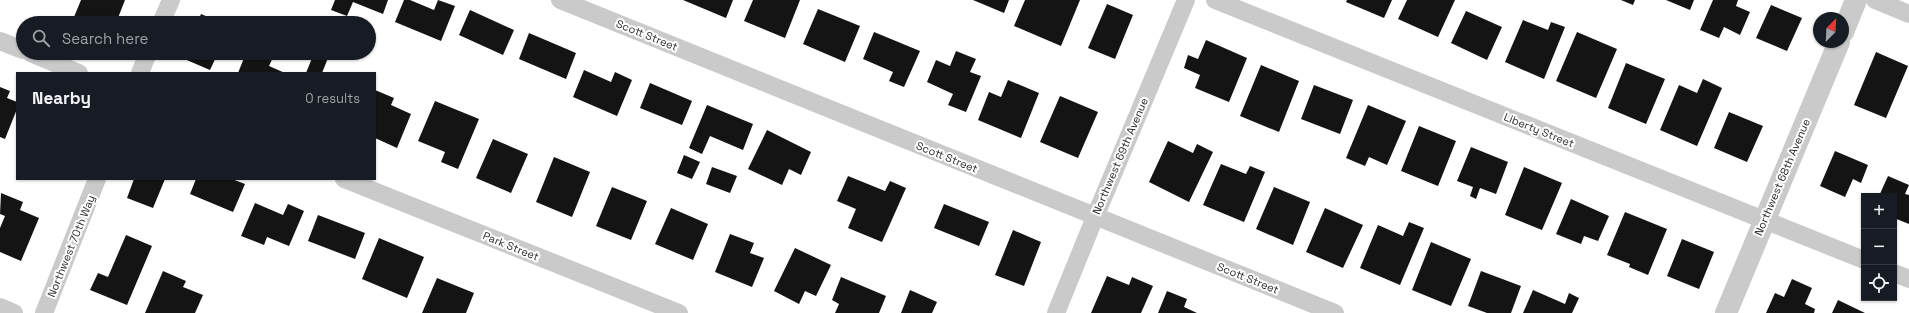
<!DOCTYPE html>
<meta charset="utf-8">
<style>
body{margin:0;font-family:"Space Grotesk",sans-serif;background:#20242c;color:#f1f3f6}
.controls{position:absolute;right:12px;bottom:12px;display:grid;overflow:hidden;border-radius:0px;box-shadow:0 1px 3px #0004}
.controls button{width:36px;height:36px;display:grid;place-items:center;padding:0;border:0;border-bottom:1px solid #363941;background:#171b24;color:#f1f3f6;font:20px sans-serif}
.compass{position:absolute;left:1813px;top:12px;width:36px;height:36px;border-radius:50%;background:#171b24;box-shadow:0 1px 3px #0004;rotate:24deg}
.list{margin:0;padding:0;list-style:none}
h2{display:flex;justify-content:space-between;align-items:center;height:52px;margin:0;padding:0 16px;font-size:17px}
h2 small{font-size:13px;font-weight:400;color:#9ea1a6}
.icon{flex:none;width:22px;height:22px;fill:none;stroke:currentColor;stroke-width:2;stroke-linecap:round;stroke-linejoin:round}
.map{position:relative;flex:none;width:1909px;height:313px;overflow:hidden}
.search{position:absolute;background:#171b24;box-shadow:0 1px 3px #0004;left:16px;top:16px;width:360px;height:44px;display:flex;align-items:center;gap:10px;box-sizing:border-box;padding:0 14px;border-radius:22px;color:#9ea1a6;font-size:15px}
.panel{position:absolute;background:#171b24;box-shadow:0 1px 3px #0004;left:16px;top:72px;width:360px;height:108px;border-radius:0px}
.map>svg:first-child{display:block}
.building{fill:#141414}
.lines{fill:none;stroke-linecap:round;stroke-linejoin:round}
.minor{stroke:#cacaca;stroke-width:18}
.tertiary{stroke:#cacaca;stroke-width:22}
.labels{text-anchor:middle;stroke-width:4;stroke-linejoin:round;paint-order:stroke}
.street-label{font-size:11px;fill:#2d2d2d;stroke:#fff}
</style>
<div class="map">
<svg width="1909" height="313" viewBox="0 0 1909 313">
<rect width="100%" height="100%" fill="#fff"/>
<path class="building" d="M81,0H125L116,23H89L74,17Z
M335,0H388L383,14L353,2L347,16L331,10Z
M404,0H410L434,10L438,0L455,6L441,41L395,22Z
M683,0H733L726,18Z
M753,0H800L785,38L744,21Z
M973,0H1009L1004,13Z
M1025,0H1080L1061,46L1014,26Z
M1347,0H1392L1384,18L1346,2Z
M1407,0H1455L1438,37L1398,19Z
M1621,0H1635L1633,5Z
M1666,0H1694L1690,10Z
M1713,0H1738L1736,6L1750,12L1740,35L1724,27L1719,38L1700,30Z
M1107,4L1133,15L1115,59L1088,48Z
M1771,5L1802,18L1787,51L1756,38Z
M818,9L860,26L845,62L803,44Z
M470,10L514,30L503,55L459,35Z
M1466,11L1502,27L1487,60L1451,43Z
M201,14L222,23H197Z
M1523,20L1548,30L1551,22L1565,27L1544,79L1505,62Z
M874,32L920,51L904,87L889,81L893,72L863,59Z
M1577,32L1617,49L1596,98L1556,81Z
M529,33L576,53L566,79L519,59Z
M1206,40L1247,58L1229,102L1195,88L1200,75L1184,68L1188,55L1198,59Z
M956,51L976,59L970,72L981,76L966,112L948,105L953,94L927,82L936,60L950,66Z
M1876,52L1908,66L1886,118L1854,105Z
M184,53H218L210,70L182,58Z
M246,53H275L269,66L285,73H238Z
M314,53H330L322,73H306Z
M1626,63L1665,79L1646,124L1608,108Z
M1261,65L1299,81L1279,132L1240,116Z
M584,70L611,82L615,72L632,80L617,116L573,97Z
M1703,79L1722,88L1697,146L1660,130L1679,85L1697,93Z
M1008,80L1039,93L1021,138L978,120L989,92L1001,97Z
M650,83L692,101L682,125L640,108Z
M1314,85L1353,100L1340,134L1301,119Z
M0,87L10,91L7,98L17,102V109L5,139L0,137Z
M375,90L394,98L391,105L411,114L397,148L375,138Z
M1060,96L1098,112L1078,158L1040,142Z
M435,101L479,119L458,169L441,162L445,152L418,141Z
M707,105L753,124L743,150L710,136L702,154L689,148Z
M1368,105L1406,121L1387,165L1369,157L1365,166L1346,158Z
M1729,112L1763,126L1747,162L1714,148Z
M1419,126L1456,141L1438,186L1401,171Z
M767,130L811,152L801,175L789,169L782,185L748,169Z
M493,139L528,154L511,193L476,178Z
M1168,141L1193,153L1197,144L1213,152L1189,202L1149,182Z
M1471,147L1508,162L1496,194L1480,188L1476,199L1470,196L1473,187L1457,181Z
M1835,151L1868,165L1861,183L1853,179L1845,197L1820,186Z
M684,155L700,162L692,179L677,173Z
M554,157L590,172L572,217L536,202Z
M1221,164L1246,174L1250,166L1265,172L1244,222L1203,205Z
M712,167L737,176L730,193L706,184Z
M1524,167L1562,183L1542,230L1505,215Z
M848,176L885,191L890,181L906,188L882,242L848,228L856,209L837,201Z
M1888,176L1909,185L1905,194L1909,195V224L1894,218V196H1879Z
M134,179H165L153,208L127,198Z
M196,179H232L245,184L233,212L190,194Z
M612,187L647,201L631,240L596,226Z
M1274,187L1310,202L1293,245L1256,229Z
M1,193L23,202L20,210L39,218L21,261L0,252V228L5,216L0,214Z
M1571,199L1609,216L1598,241L1584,236L1581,244L1556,234Z
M255,203L283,215L288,204L304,211L289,246L267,237L264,245L241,236Z
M944,204L989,222L979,246L934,228Z
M671,208L708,224L693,260L655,244Z
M1325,208L1363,225L1343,268L1306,252Z
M1625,212L1667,229L1648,275L1629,267L1630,264L1607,255Z
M318,215L365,233L355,259L308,241Z
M1409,222L1424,228L1400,285L1360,268L1378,225L1403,236Z
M1013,230L1041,242L1024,286L995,275Z
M730,234L754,243L750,253L764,258L752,287L715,272Z
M126,235L152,246L127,305L90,290L98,273L108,277Z
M379,238L424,257L407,298L362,279Z
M1682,239L1714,252L1699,289L1667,276Z
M1431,242L1471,259L1451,306L1412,290Z
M795,248L831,265L816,296L805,291L799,304L774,291Z
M163,271L186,281L183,287L203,295L195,313H145Z
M1481,271L1521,286L1511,313H1487L1468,306Z
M1107,276L1129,285L1132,277L1153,286L1141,313H1091Z
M841,277L886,296L879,313H835L839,304L832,300Z
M437,278L474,293L466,313H422Z
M1792,279L1812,288L1805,304L1815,309L1814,313H1766L1775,293L1784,297Z
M910,290L937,302L932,313H901Z
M1533,290L1565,304L1569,293L1579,298L1572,313H1523Z
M1167,291L1187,299L1184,307L1197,313H1158Z
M1838,300L1865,313H1832Z"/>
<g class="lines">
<path class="minor" d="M560,0L1335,313
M1215,0L1864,260
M1875,0L1909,14
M161,23L171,0
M0,41L23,50
M30,53L79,73
M140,73L148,53
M344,179L679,313
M1894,273L1909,279
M0,307L14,313
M44,313L97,179
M1056,313L1095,217L1186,0"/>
<path class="tertiary" d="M1843,32L1856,0
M1726,313L1839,42"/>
</g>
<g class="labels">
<g class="street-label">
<text transform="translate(647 35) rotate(22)" y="4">Scott Street</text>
<text transform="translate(1539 130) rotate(22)" y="4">Liberty Street</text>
<text transform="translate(1120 156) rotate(-67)" y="4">Northwest 69th Avenue</text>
<text transform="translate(947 157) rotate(22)" y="4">Scott Street</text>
<text transform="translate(1782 177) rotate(-67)" y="4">Northwest 68th Avenue</text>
<text transform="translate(71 246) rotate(-68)" y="4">Northwest 70th Way</text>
<text transform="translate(511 246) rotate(22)" y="4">Park Street</text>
<text transform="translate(1248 278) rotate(22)" y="4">Scott Street</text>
</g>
</g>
</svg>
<div class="controls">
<button>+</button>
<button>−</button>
<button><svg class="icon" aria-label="locate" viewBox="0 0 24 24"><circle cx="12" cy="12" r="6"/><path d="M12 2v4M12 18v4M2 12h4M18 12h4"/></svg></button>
</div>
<svg class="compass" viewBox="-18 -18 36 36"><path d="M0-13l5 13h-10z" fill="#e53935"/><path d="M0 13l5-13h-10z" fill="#9ea1a6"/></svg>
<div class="search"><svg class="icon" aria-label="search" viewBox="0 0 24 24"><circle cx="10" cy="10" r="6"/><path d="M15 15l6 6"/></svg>Search here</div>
<section class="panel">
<h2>Nearby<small>0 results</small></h2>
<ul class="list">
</ul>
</section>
</div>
